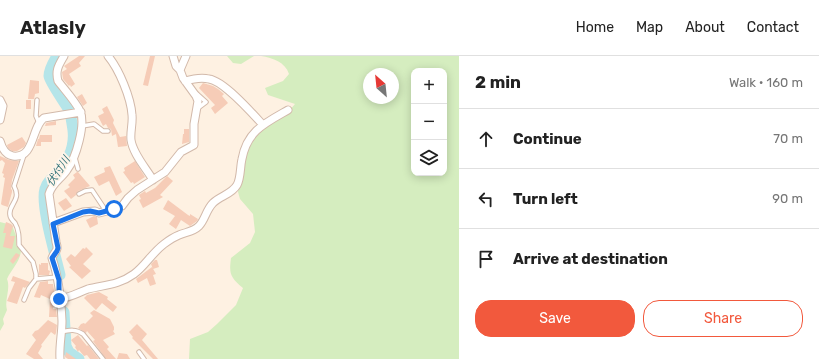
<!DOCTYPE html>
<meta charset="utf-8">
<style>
body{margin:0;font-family:Rubik,"Noto Sans JP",sans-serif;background:#f6f6f6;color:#222}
.controls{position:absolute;right:12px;top:12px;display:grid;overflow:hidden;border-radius:8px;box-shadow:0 2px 10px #0003}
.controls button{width:36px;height:36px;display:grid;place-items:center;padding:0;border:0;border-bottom:1px solid #e0e0e0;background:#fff;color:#222;font:20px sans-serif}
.compass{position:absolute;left:363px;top:12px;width:36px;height:36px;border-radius:50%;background:#fff;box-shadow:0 2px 10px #0003;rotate:333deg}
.stop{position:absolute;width:12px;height:12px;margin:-9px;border:3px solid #1a73e8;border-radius:50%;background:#fff}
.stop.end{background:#1a73e8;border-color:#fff;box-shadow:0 1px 4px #0008}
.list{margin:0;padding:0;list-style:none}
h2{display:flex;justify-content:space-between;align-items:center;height:52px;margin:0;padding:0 16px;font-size:17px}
h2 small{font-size:13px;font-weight:400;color:#767676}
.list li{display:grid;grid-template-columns:26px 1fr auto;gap:12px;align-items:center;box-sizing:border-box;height:60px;padding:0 16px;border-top:1px solid #e0e0e0}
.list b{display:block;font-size:15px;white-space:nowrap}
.list em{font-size:13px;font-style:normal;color:#767676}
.actions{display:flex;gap:8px;padding:12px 16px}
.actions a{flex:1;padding:9px 0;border:1px solid #f2593d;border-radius:16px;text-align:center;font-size:14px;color:#f2593d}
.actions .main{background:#f2593d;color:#fff}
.icon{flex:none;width:22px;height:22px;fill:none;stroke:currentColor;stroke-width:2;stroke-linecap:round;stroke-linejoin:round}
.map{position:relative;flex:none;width:459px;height:303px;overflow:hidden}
header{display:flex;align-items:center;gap:24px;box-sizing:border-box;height:56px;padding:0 20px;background:#fff;border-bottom:1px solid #e0e0e0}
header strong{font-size:19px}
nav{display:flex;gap:22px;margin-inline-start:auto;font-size:14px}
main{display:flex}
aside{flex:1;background:#fff}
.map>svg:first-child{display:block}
.green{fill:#d5edbf;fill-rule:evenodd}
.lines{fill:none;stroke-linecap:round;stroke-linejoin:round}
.river{stroke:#b5e5e9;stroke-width:11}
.building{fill:#f6ccb7}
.service-casing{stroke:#d2b9aa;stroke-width:5.5}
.minor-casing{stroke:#d2b9aa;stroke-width:9}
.service{stroke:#fff;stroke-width:3.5}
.minor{stroke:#fff;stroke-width:7}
.route{stroke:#1a73e8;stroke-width:5}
.labels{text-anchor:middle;stroke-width:3.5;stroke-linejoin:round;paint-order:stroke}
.water-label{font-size:11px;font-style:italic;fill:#39787e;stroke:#fff5ea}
</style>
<header>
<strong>Atlasly</strong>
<nav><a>Home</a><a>Map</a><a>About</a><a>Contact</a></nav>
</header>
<main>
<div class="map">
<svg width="459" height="303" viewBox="0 0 459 303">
<rect width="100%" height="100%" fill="#fef1e2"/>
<path class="green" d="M227,0H254L241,8L233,7Z
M261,0H459V303H189L190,283L208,276L217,268L236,249L243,232C230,221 229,218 231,202L250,187L255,176L253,158L240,143L238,136C242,120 246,92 256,79C267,66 285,62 295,48L268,39L265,32L283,25L289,18C285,6 273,2 261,0ZM414,15H444V117H414ZM369,18H393V42H369Z
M0,166L12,169L16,180V190L21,193C21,205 12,212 7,223C11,233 4,244 7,254L3,263L4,268L0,275Z"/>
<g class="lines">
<path class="river" d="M57,0C54,5 49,13 49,20C49,25 65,47 69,54C71,59 72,68 73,74C75,91 67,107 56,119C51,123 47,126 45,133C40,149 56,201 60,219
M64,256L66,290L69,296L79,303"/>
</g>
<path class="building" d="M79,0H85L79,7L81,10L69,18L75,28L71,31L70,29L69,30L63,23L62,16L67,13L64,10Z
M150,0H155L148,30L143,29Z
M30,24L39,25V37L35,38L34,43H28Z
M203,27L213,30L218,33L224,38L222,40L228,47L215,58L211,52L215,49L199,32Z
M82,38L87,47L83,50L77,41Z
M26,44H31V53H26Z
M107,50L114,64L113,67L120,81L126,80L127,90L118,91L116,78L112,80L111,73L108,72L106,68L103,70L98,60L104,57L102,53Z
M56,65V69L45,70L46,67Z
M184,73H189V86L182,88L183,78H184Z
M40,79H52V86H41V90H36L38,83H39Z
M22,81L26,87L24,91L17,95H12L8,92L7,89Z
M0,100L9,104L19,105L12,124L11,133L12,134V136L8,151L2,149L1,148L5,122L3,121L4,118L2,117L5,107L2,104L0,105Z
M135,105L145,121L134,128L133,126L131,127L123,116L125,115L124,112Z
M110,110L122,136L116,140L109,125L99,130L94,121L105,116L104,112Z
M77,116H78L90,130L78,135L76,139L71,143L64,135L70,131L68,129L75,122L73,119Z
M167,120L173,125L160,139L163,141L143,152L139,144L141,143L139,139L145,135L146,137L155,132Z
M66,142L72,150L64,155L58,147Z
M168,144L188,159L190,160V158L198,163L197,165L190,170L181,164L176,173L169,168L175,160L163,153Z
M94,160L97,161L98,168L90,172L86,164Z
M6,166L11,168L13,170L10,180H15L12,193L3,191L6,177H3Z
M86,191L93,198L83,208L91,215L82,223L69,211L71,210L66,203L71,198L75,201L83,192L85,193Z
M16,197L20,199L13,208L10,205Z
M155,204H157L159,211L153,213L151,208Z
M41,207H48V214L50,215L49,219H39V208L41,209Z
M152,211L156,218L153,219L156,228L150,230L147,222L138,227L136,223Z
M13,220L30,226L25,232L23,231L17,248L7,245L15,226L11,225Z
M48,225V228H53L55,240L53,253H56L57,261H49L50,243L41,239L40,242L34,241L40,226Z
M99,236L108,241L107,243L117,251L113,256L102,247L96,254L84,242L87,239Z
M94,254L110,263L114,271V274L113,275L115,278L103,284L109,291L107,293L116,303H106L93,285L95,284L87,275L86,277L78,272L81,268L84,267L85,268L93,260L90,257Z
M48,264L57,269L56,277L55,279L51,276L41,289L42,290L38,297L43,303H34L26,298L36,284L32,279L35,275L38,274Z
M137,268L147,278L142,284L158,303H153L132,282L133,281L129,276Z
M78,279L87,290L88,289L99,303H90L87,299L84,300L79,294L78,296L75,291L76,290L71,284Z
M66,296L76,303H68L65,301Z
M119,297L127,298L130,303H117Z"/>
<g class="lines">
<defs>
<path id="service" d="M197,38L206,46L198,52
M37,44L36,60L39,67
M82,70L94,68L103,75H108
M24,99L14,130C22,145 8,148 10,159C10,162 13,165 15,167C19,174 19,181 19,189L33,206L36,218V223L29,232L24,244
M75,102L78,113
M79,138L85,135L92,134L106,155
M36,223L58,221
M61,276C70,274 76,273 83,278L103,303
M139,296L144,303"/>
<path id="minor" d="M108,0C119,13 131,42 132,59C133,67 130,76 131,84C133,98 146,112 153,124
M180,14L186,0
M185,25C192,23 201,21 209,23C224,25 252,57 263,69
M0,44L3,50L0,64
M0,85C2,92 5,99 13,100C35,103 31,71 44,62L81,56
M53,167L83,156L95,155L99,157L111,154L122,150L128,142L137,134L165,116L181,96L194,89V68L198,45L196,40L183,22L180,14L176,10L173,0
M59,243C72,241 77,237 88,233C104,229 119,229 134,218C145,210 152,197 164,188C168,185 174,181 179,179C186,176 193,176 199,170C205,164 206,154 213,147C220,140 232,138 237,129C241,122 240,111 242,103C247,75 265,67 288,54
M60,303C59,290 62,278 62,265C61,244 59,222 52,202C55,194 59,196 56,186L49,138C52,127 61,123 67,114C76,102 86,68 80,55C76,46 64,33 58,25C55,14 59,9 64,0"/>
</defs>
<use href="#service" class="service-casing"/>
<use href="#minor" class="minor-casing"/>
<use href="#service" class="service"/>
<use href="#minor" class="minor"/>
</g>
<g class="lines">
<path class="route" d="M59,243V224L52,202L57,195L58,192L53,168L83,156L90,155L99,157L114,153"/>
</g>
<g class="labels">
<g class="water-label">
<text transform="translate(58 115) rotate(-57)" y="4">伏付川</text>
</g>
</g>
</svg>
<div class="controls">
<button>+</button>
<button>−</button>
<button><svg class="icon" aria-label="layers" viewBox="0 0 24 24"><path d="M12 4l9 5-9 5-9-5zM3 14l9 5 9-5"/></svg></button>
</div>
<svg class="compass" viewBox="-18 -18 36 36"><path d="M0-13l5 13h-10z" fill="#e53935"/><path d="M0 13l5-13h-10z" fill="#767676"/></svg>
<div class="stop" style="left:114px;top:153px"></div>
<div class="stop end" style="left:59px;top:243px"></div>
</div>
<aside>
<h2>2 min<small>Walk · 160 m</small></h2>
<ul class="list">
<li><svg class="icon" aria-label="ahead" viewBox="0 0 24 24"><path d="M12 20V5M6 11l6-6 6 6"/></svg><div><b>Continue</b></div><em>70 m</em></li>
<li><svg class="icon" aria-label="left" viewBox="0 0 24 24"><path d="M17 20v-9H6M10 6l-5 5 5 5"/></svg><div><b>Turn left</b></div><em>90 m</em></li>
<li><svg class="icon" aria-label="arrive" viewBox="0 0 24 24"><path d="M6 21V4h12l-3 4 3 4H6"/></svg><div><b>Arrive at destination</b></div></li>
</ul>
<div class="actions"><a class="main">Save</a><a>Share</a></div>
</aside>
</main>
